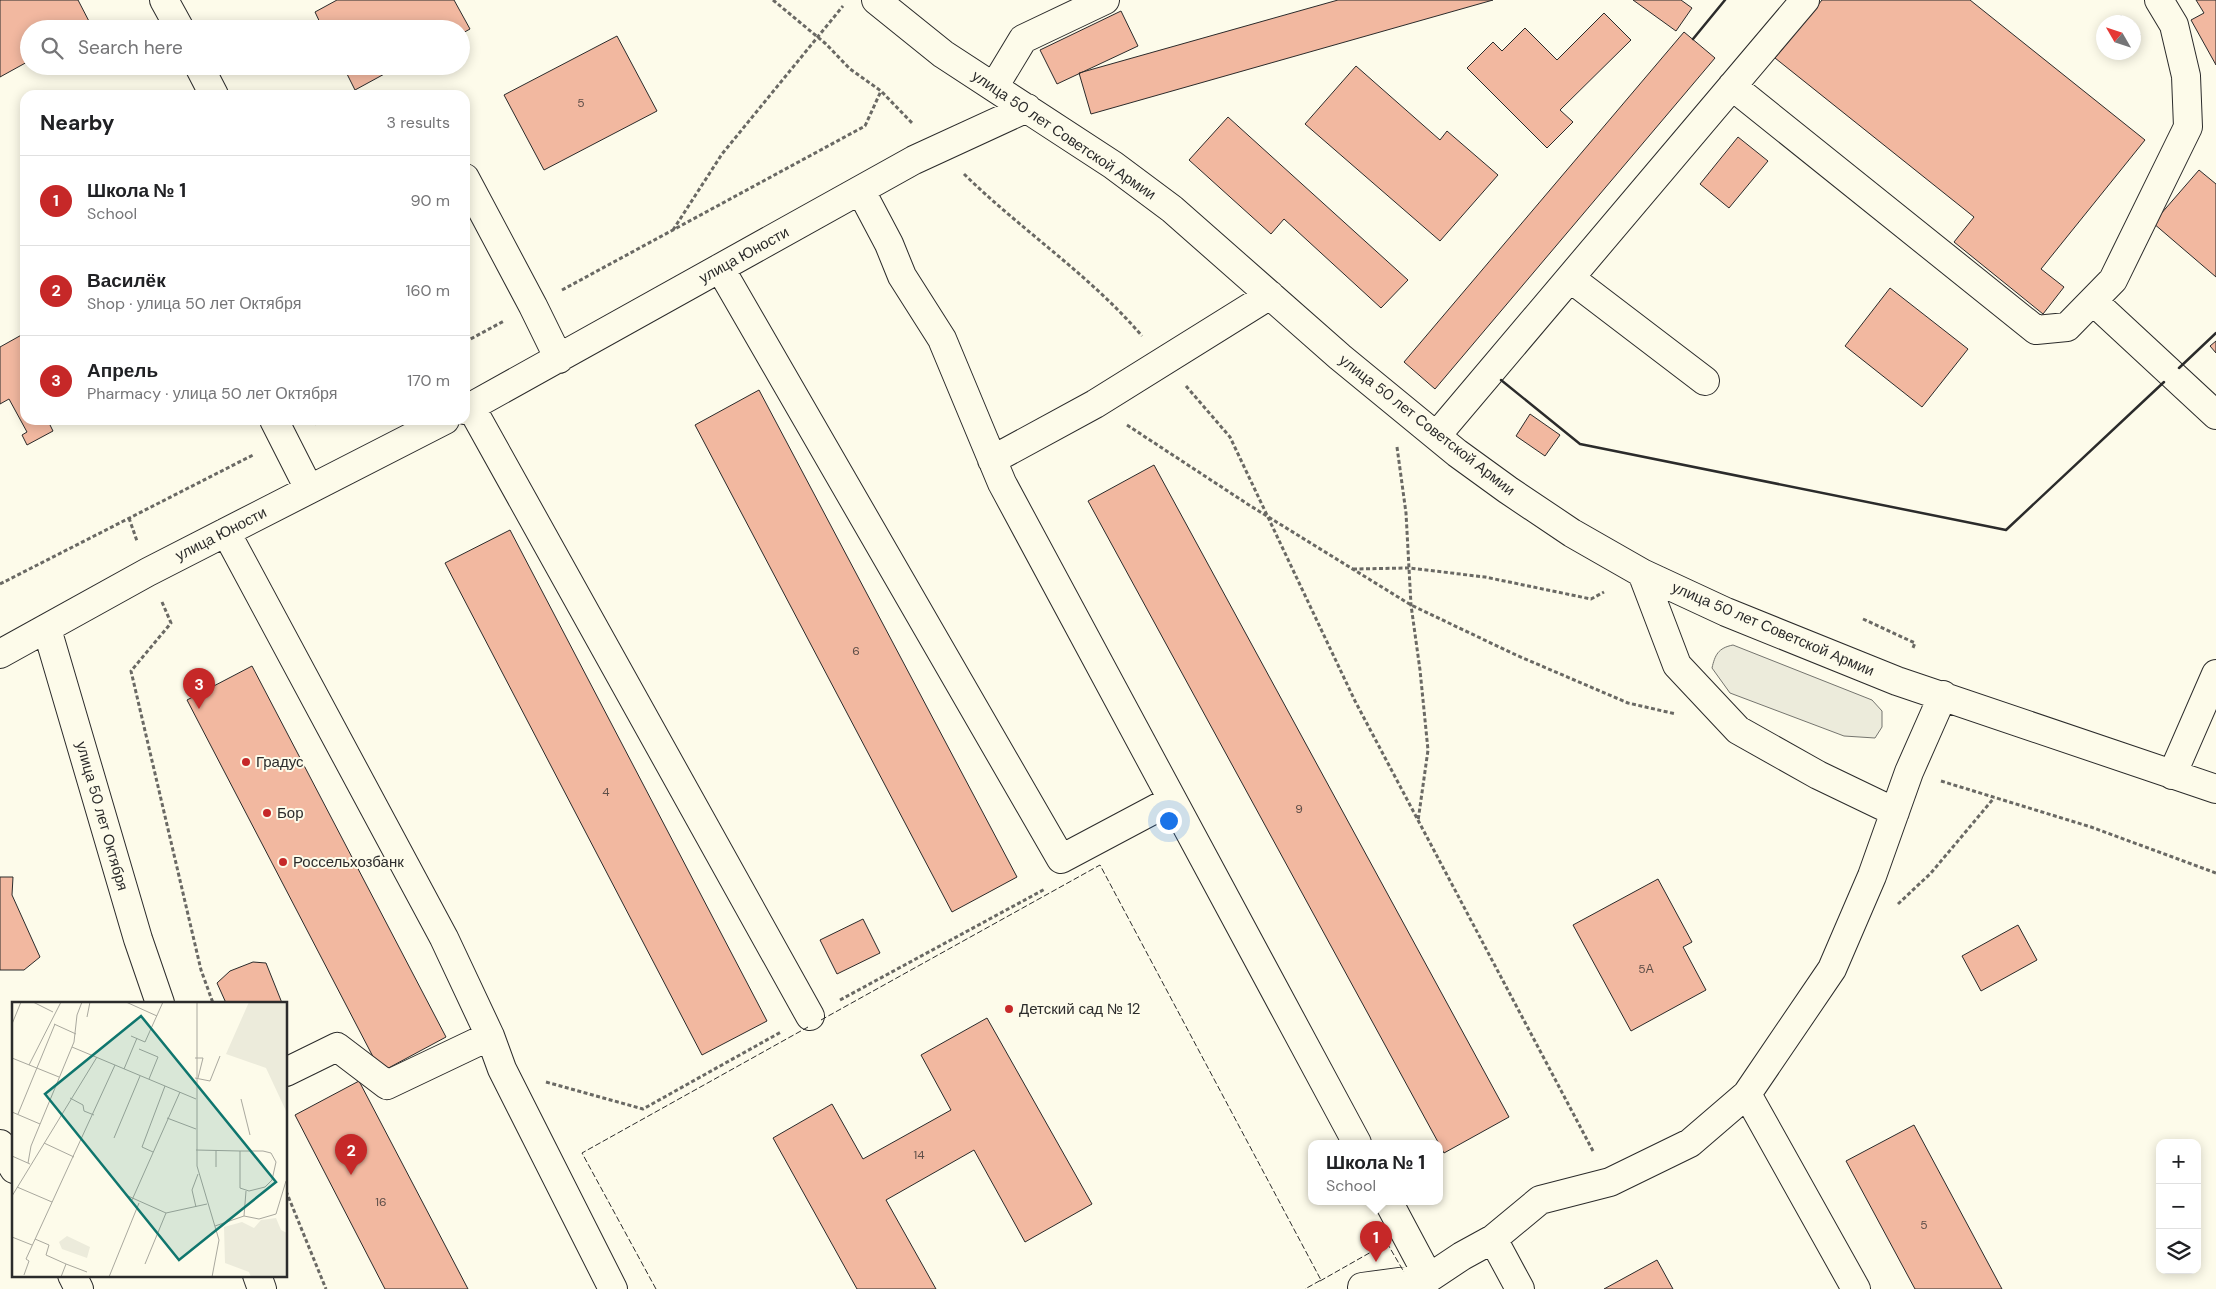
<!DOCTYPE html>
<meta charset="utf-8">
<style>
body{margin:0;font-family:"DM Sans",sans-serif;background:#f2f2f2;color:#202124}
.controls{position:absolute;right:15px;bottom:15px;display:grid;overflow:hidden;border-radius:10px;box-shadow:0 2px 12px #0003}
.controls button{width:45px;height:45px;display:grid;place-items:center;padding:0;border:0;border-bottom:1px solid #e0e0e0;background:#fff;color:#202124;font:25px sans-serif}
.compass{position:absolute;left:2096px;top:15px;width:45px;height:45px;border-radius:50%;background:#fff;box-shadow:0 2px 12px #0003;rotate:309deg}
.you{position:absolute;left:1168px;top:820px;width:18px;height:18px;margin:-12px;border:4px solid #fff;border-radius:50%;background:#1a73e8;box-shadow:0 0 0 8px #1a73e833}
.badge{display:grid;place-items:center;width:32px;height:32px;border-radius:50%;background:#c62828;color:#fff;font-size:16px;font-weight:700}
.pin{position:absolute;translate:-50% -41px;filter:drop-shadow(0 1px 2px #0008)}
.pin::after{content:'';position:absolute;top:26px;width:18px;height:15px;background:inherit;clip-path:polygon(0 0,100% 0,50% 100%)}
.popup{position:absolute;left:1308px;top:1140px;width:135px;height:65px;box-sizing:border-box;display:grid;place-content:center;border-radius:10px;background:#fff;filter:drop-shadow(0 1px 4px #0005);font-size:16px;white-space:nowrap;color:#757577}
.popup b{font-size:19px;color:#202124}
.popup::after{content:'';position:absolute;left:50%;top:100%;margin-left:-10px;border:10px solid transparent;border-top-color:#fff}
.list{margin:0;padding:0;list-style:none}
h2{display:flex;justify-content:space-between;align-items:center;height:65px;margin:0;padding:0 20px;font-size:21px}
h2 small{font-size:16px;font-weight:400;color:#757577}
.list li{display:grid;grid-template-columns:32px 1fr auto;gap:15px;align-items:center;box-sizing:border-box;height:90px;padding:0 20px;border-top:1px solid #e0e0e0}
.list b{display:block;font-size:19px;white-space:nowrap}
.list p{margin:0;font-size:16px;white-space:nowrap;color:#757577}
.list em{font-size:16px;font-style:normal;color:#757577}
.icon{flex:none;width:28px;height:28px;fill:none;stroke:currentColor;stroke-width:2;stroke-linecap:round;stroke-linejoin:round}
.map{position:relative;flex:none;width:2216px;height:1289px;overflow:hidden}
.search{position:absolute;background:#fff;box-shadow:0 2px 12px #0003;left:20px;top:20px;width:450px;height:55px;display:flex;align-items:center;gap:12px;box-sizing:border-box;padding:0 18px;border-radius:28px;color:#757577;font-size:19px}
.panel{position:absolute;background:#fff;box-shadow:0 2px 12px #0003;left:20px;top:90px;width:450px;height:335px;border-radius:15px}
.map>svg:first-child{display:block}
.green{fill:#ecebdb;stroke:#74746e}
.building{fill:#f2b8a0;stroke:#2b2b2b}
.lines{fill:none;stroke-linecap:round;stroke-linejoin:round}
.minor-casing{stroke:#2b2b2b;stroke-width:30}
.path{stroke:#6a6964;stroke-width:3;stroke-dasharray:4 2.5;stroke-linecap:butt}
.minor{stroke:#fdfbea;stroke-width:28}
.fence{stroke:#2b2b2b;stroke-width:1;stroke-dasharray:6 2.5;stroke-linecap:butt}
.wall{stroke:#2b2b2b;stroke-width:2.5}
.poi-dot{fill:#c62828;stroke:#fdfbea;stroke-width:2}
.labels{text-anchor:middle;stroke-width:4;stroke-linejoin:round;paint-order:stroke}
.number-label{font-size:12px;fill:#5d4e48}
.street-label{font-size:15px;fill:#2b2b2b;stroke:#fdfbea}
.poi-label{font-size:15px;fill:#2b2b2b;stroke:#fdfbea;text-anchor:start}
.inset-road{fill:none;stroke:#a9a89e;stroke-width:1}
.view{fill:#0f766e;fill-opacity:0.15;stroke:#0f766e;stroke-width:2.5}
.inset-edge{fill:none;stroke:#2b2b2b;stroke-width:2.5}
</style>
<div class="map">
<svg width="2216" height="1289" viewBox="0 0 2216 1289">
<rect width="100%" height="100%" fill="#fdfbea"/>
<path class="green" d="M1733,645L1872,700L1882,711V727L1875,738L1844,736L1730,693L1712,668C1715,655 1718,648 1733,645Z"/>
<path class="building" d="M0,0H78L92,27L29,29V61L0,77Z
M337,0H454L470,29L461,34V29H323L315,12Z
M1338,0H1493L1091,114L1079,73Z
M1633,0H1681L1692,8L1676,31Z
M1822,0H1970L2145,140L2041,269L2064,287L2043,314L1954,242L1974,217L1775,58Z
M2196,0H2216V65L2191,20L2204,13Z
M1121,11L1138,46L1057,84L1040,50Z
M1604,13L1631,40L1560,110L1573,122L1547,148L1467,68L1493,42L1502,51L1525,28L1557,60Z
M2121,16L2134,22L2140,35L2134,49V22H2106Z
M1684,32L1715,58L1435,389L1404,362Z
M617,36L657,111L544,170L504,95Z
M343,66H399L355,90Z
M1356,66L1440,140L1447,131L1498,175L1440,241L1305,124Z
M1228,117L1408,280L1381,308L1284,219L1271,234L1189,160Z
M1738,137L1768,161L1729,208L1700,184Z
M2199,170L2216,184V277L2153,223Z
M25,177V188L21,179Z
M1890,288L1968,349L1922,407L1845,346Z
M25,333V420H56L49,423L53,431L27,445L22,435L27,432L9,399L0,404V347Z
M2216,341V353L2210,346Z
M759,390L1017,877L952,912L695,425Z
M1530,414L1560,435L1545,456L1516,436Z
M1154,465L1509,1117L1444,1153L1088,501Z
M510,530L767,1021L702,1055L445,563Z
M252,666L446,1037L381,1072L187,700Z
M0,877H13L12,895L40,957L24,970H0Z
M1658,879L1692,942L1683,947L1706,990L1631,1031L1573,925Z
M863,919L880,953L837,974L820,940Z
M2018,925L2037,960L1981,991L1962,956Z
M253,962L266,963L282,1003H226L217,983L230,971Z
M987,1018L1092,1204L1025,1242L974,1150L886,1200L936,1289H857L773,1138L832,1104L863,1159L951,1110L921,1055Z
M359,1081L468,1289H385L295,1115Z
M1914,1125L2002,1289H1915L1846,1161Z
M1657,1260L1673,1289H1604Z"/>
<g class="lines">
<defs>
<path id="minor" d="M164,0L180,29
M876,0L943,54L1113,165L1172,209L1340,357L1457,453L1508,490L1572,533L1642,573L1726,612L1897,681L2216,789
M199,66L214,95
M1732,86L2036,330L2067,327L2113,280L2188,127L2186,76L2174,25L2159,0
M994,87L1023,39L1105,0
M465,178L533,306L559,359
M861,191L889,244L902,276L942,339L1002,483L1357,1143
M720,268L1061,859L1172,800
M1570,278L1705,381
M2093,301L2216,415
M471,407L810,1016
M465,410L914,160L1027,108
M274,420L309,489
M1437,435L1805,0
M992,460L1095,404L1270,295
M226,532L444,938L490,1036L502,1069L613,1289
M1642,573L1677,665L1738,730L1818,775L1895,812
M47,629L138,939L160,1003
M0,654L148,572L445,420
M2172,775L2216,674
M286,1072L337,1047L387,1085L490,1036
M1747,1094L1856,1289
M0,1144L14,1169
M1388,1201L1429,1278
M1493,1239L1520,1289
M72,1275L79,1289
M257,1275L262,1289
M1362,1287L1429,1278L1462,1256L1493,1239L1540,1200L1610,1182L1690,1143L1747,1094L1832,969L1872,876L1909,772L1943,695"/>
</defs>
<use href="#minor" class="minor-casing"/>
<path class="path" d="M773,0L826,44L850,69L881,91L913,124
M964,174C1021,230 1090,275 1142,336
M673,230L722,154L843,6
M562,290L865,126L881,91
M465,342L504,321
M1186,386L1230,437L1355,701L1593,1151
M315,424L321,420
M1127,425L1249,505L1411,605L1516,655L1628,703L1676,714
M1397,447L1406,513L1411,605L1420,670L1428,750L1418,821
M129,518L137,541
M1353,569L1409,568L1485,577L1591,599L1604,592
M0,584L253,455
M162,602L171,623L131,671L201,970L213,1003
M1863,619L1915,643L1912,650
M1941,781L2091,827L2216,873
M1898,904L1931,873L1994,798
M840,1000L1045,889
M546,1082L643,1109L781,1032
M286,1191L326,1289"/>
<use href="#minor" class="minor"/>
<path class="fence" d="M821,1020L1100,865L1321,1280L1305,1289
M1320,1281L1387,1243L1404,1272
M656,1289L582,1153L808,1027"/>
<path class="wall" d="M1693,39L1725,0
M2179,368L2216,333
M1501,380L1580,444L2006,530L2164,382"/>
</g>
<g class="poi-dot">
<circle cx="246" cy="762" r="5"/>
<circle cx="267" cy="813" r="5"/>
<circle cx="283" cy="862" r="5"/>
<circle cx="1009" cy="1009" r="5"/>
</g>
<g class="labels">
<g class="number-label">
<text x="581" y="107">5</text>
<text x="856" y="655">6</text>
<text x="606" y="796">4</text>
<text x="1299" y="813">9</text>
<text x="1646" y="973">5А</text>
<text x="919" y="1159">14</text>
<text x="381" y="1206">16</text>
<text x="1924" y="1229">5</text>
</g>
<g class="street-label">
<text transform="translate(1064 135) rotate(34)" y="5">улица 50 лет Советской Армии</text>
<text transform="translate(744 255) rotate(-29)" y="5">улица Юности</text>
<text transform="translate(1427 425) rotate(38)" y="5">улица 50 лет Советской Армии</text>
<text transform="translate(221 534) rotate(-27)" y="5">улица Юности</text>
<text transform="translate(1773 629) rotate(23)" y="5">улица 50 лет Советской Армии</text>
<text transform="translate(102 816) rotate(74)" y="5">улица 50 лет Октября</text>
</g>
<g class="poi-label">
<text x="256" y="767">Градус</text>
<text x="277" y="818">Бор</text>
<text x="293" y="867">Россельхозбанк</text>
<text x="1019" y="1014">Детский сад № 12</text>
</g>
</g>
<g transform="translate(12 1002)">
<rect width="275" height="275" fill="#fdfbea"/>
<path d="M237,0H275V111L254,66L214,52ZM264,216L269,228L275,231V275H239L237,270L213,261L212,225L230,220L242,226L249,218ZM55,234L78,245L75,256L50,247L47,240Z" fill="#ecebdb"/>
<path class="inset-road" d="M21,0L41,10M114,0L145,14M185,0V164L207,238L200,275M75,15L78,0M0,22L9,0M42,22L64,32M119,34L133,40L151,0M60,45L184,97M127,47L146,55L137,77M0,56L47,75M183,56H191L186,76M17,63L49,0M112,67L125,36M183,76L198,79L208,54M58,96L71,103L72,109L82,113M229,97L238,133M0,110L28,122M6,112L43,22M155,116L184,127M102,136L128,74M32,141L62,155M184,148L228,149H251L259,151L264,160L260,178L253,185L237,189L228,186V149M204,148V165M141,150L130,145L153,84M0,154L18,162M16,161L19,144L62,40L65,13L70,0M5,185L40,200M0,194L85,55M116,194L154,211L195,202M120,198L168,90M184,205L180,188L186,172M232,214L234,189M203,224L232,214L247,217L264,212L274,179M0,235L20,243M23,237L37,243L34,253L54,262L49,275M54,262L75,270M133,262L154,211M12,273L17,259L14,257L103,63M97,275L127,201"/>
<path class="view" d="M129,14L264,180L167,258L33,92Z"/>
<rect width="275" height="275" class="inset-edge"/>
</g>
</svg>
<div class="controls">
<button>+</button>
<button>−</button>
<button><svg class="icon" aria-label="layers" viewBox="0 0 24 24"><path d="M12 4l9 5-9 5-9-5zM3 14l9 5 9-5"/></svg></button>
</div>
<svg class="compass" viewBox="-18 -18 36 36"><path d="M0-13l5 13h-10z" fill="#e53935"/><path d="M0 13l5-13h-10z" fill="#757577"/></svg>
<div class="you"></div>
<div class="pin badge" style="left:1376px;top:1262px">1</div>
<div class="popup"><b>Школа № 1</b>School</div>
<div class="pin badge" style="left:351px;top:1175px">2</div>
<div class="pin badge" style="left:199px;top:709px">3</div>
<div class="search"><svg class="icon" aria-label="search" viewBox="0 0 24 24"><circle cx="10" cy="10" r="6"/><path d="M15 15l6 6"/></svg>Search here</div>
<section class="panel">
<h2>Nearby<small>3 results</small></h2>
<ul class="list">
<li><span class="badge">1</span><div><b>Школа № 1</b><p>School</p></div><em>90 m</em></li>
<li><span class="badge">2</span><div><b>Василёк</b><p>Shop · улица 50 лет Октября</p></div><em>160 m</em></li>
<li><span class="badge">3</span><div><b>Апрель</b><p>Pharmacy · улица 50 лет Октября</p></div><em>170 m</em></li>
</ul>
</section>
</div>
